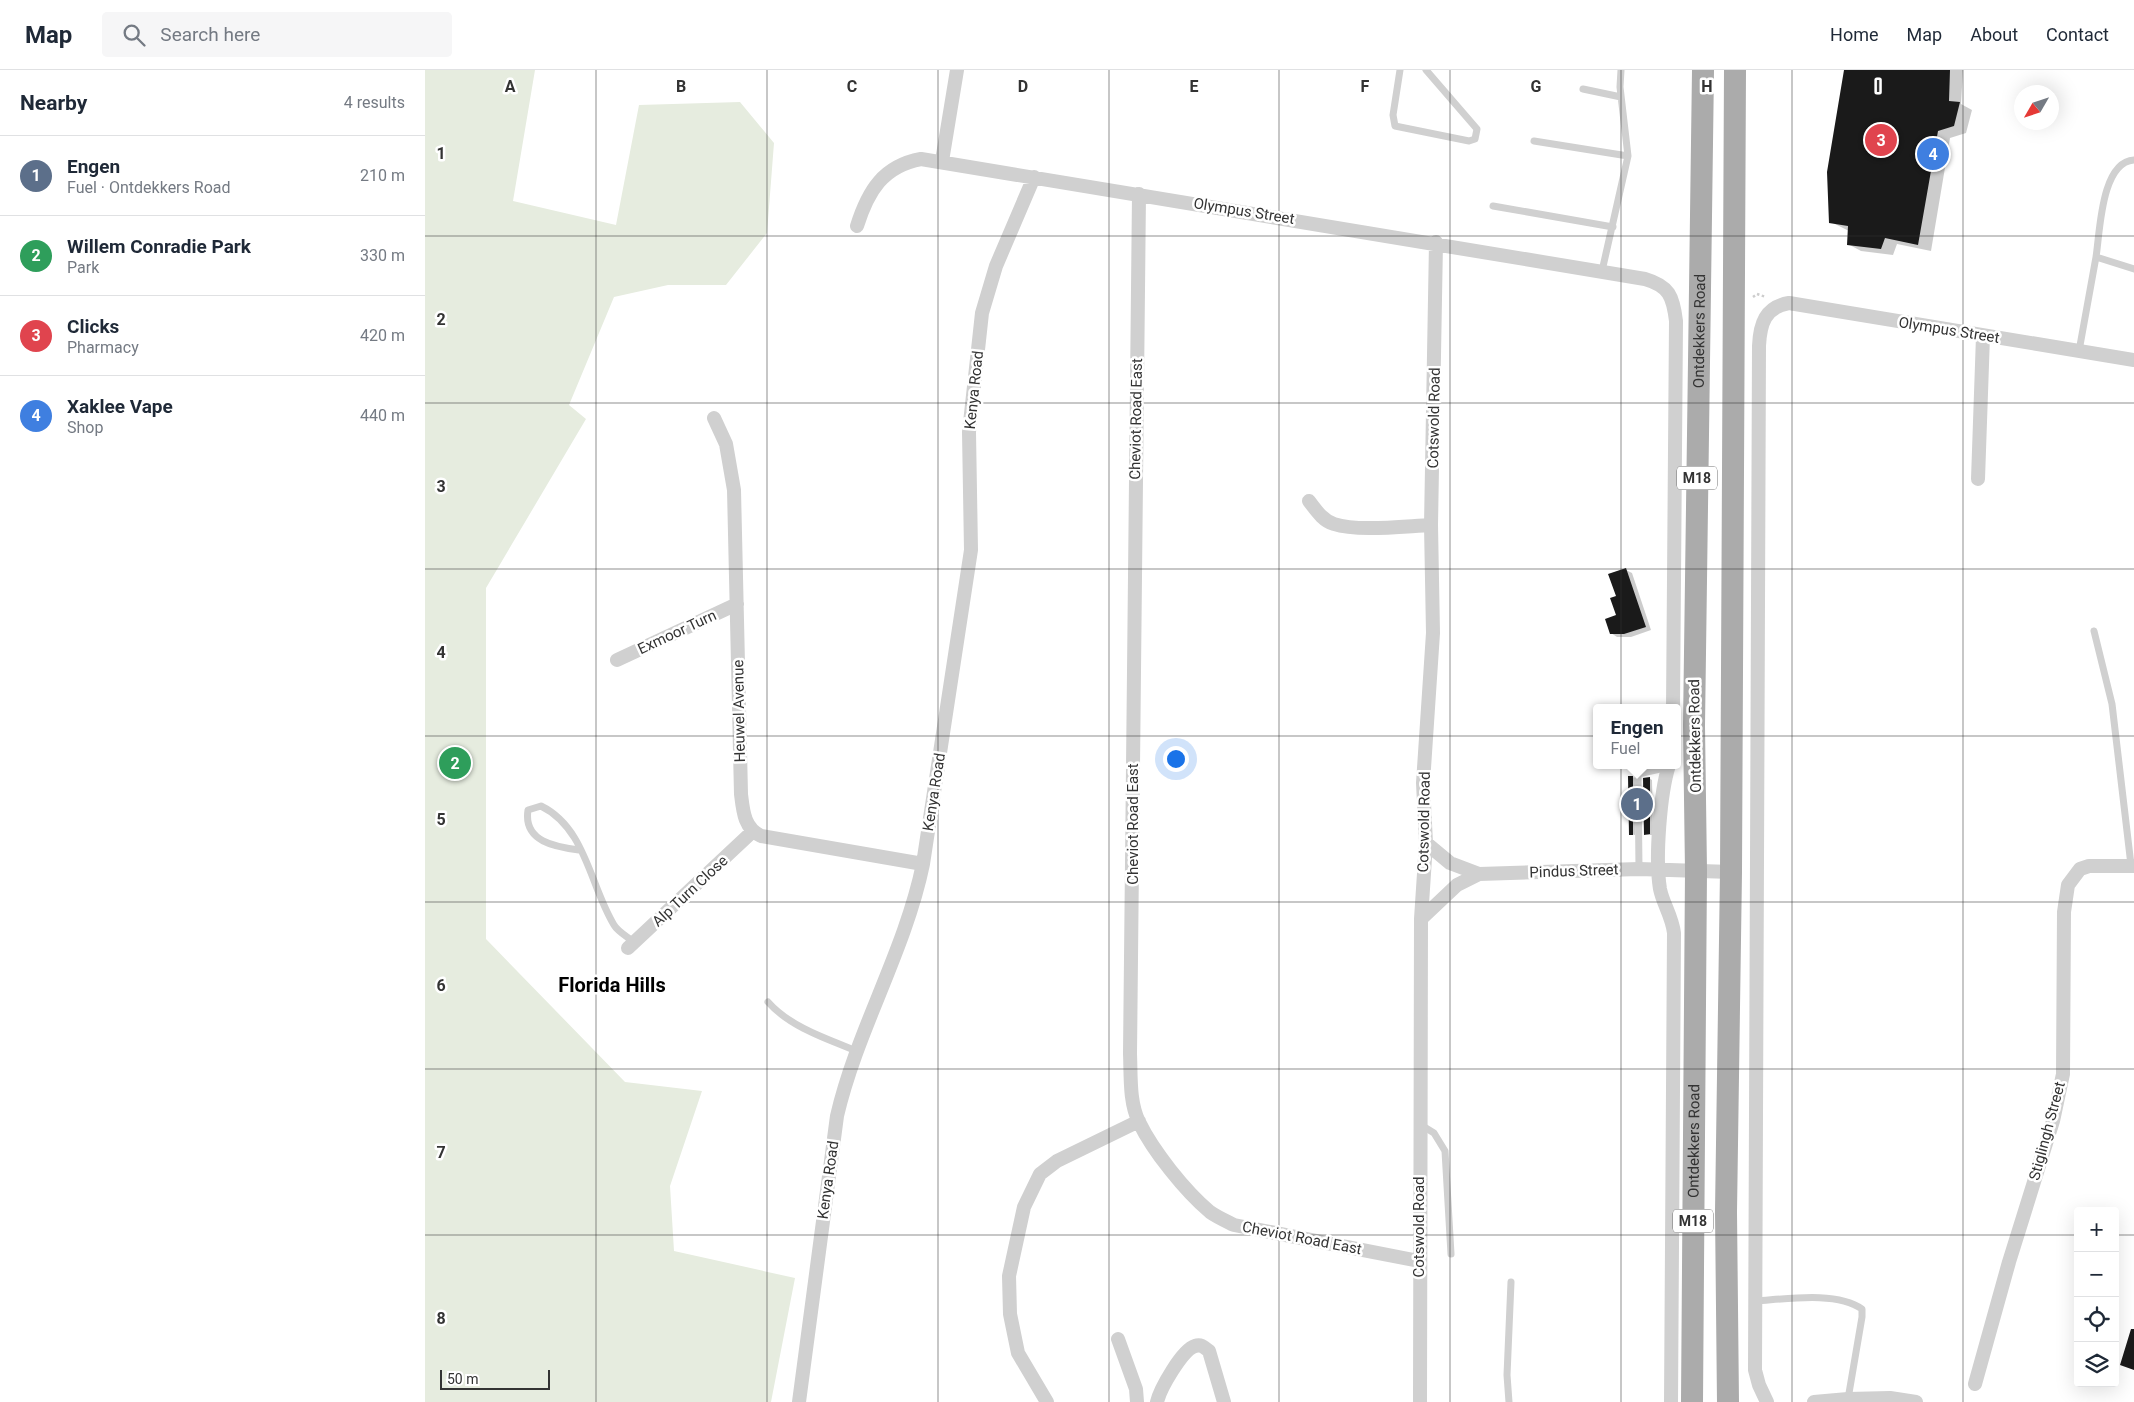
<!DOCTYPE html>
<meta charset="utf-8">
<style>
body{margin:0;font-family:Roboto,sans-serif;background:#f6f6f7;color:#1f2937}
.controls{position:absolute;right:15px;bottom:15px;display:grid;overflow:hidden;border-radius:5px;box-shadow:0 5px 20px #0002}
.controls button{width:45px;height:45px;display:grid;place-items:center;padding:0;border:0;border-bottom:1px solid #e0e1e3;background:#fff;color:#1f2937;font:25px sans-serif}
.compass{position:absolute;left:1589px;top:15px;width:45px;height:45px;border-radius:50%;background:#fff;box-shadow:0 5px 20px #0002;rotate:231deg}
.scale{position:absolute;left:15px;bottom:12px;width:110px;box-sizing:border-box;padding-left:5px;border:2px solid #333;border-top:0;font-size:14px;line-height:18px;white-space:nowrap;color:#333;-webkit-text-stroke:4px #fff;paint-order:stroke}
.you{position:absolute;left:750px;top:688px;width:18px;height:18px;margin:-12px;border:4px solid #fff;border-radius:50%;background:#1a73e8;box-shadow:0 0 0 8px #1a73e833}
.badge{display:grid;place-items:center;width:32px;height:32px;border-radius:50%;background:#7c3aed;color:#fff;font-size:16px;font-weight:700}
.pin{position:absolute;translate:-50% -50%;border:2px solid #fff;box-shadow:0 1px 5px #0006}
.popup{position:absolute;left:1168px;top:634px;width:88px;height:65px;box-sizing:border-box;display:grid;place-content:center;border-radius:5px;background:#fff;filter:drop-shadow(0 1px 4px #0005);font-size:16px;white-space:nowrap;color:#747a83}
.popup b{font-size:19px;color:#1f2937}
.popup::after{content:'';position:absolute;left:50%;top:100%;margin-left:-10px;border:10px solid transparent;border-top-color:#fff}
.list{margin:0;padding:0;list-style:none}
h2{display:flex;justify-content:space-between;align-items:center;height:65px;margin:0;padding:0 20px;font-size:21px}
h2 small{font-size:16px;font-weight:400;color:#747a83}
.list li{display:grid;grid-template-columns:32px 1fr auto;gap:15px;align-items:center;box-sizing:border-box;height:80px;padding:0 20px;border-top:1px solid #e0e1e3}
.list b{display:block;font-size:19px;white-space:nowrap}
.list p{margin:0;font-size:16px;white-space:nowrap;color:#747a83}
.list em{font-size:16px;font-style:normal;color:#747a83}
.icon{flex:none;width:28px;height:28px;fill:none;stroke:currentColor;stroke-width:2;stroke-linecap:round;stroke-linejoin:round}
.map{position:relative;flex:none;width:1709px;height:1332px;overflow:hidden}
header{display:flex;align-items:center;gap:30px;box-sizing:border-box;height:70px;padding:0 25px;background:#fff;border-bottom:1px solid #e0e1e3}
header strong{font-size:24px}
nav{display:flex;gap:28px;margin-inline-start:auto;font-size:18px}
.search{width:350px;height:45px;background:#f6f6f7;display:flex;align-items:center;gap:12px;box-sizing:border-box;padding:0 18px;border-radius:5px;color:#747a83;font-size:19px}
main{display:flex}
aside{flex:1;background:#fff}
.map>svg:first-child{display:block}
.green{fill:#e6ecdf}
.shadow{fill:#0003}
.building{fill:#1a1a1a}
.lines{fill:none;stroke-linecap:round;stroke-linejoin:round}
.path{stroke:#cdcdcd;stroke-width:2.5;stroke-dasharray:2.5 2.5;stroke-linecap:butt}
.service{stroke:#d0d0d0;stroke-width:7}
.minor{stroke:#d0d0d0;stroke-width:14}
.primary{stroke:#ababab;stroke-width:22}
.grid{fill:none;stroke:#333;stroke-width:1;stroke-opacity:0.55}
.labels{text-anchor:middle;stroke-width:5;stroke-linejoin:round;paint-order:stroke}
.shield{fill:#fff;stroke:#707070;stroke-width:1}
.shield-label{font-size:14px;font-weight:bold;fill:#333}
.street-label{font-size:15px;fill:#333;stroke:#fff}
.district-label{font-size:20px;font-weight:bold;fill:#000;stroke:#fff}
.grid-label{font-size:16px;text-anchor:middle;font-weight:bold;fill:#333;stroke:#fff;stroke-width:5;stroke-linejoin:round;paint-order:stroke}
</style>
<header>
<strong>Map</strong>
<div class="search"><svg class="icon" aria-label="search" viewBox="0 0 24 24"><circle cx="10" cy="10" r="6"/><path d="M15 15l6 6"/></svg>Search here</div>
<nav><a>Home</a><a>Map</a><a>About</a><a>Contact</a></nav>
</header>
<main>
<aside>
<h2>Nearby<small>4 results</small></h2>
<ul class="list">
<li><span class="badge" style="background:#5c6f8a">1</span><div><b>Engen</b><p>Fuel · Ontdekkers Road</p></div><em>210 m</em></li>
<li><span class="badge" style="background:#2e9e5b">2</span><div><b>Willem Conradie Park</b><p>Park</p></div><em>330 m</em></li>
<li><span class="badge" style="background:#e0444e">3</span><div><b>Clicks</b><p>Pharmacy</p></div><em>420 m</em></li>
<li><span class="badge" style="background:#3f7fe0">4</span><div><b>Xaklee Vape</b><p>Shop</p></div><em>440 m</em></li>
</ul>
</aside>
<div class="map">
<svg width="1709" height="1332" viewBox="0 0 1709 1332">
<rect width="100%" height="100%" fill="#fff"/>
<path class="green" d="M0,0H110L88,131L191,155L214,35L315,32L349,73L342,163L301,215H243L189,227L144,335L161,349L61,518V869L200,1012L277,1021L245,1116L249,1181L370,1208L346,1332H0Z"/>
<path class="shadow" d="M1420,0H1538L1536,34L1547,40L1541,63L1525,68L1506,181L1472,174L1468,185L1436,181L1423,174L1424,161L1406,152Z
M1201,500L1207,503L1226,560L1206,567H1192L1186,563L1193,546L1192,527Z
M1207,707L1210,708V765L1205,764Z
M1224,708L1227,710L1228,757L1227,765H1223L1220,764Z"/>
<path class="building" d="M1419,0H1525L1524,31L1535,32L1529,56L1513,61L1493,175L1460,168L1456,179L1422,175L1423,156L1404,153L1402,102Z
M1201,498L1221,557L1199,564H1185L1180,549L1191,545L1185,528L1191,526L1183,504Z
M1203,706H1208V765H1204Z
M1225,707V764L1219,765L1218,708Z
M1706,1259H1709V1300L1695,1295Z"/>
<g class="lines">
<path class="path" d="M1328,227L1332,224L1341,227"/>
<path class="service" d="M975,0L968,45L970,56L1044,71L1050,69L1052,59L1001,0
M1158,19L1196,27
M1109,71L1203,86
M1709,90C1676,92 1675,162 1671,187L1709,199
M1068,136L1188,157
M1177,201L1203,86L1195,17L1196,0
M1654,281L1671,187
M1669,561L1687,634L1706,795
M154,780C131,777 98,772 103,740L116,736C161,758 165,816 189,855C193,862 203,867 209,872
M1214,799L1213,704L1244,697
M343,932C365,957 402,969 432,981
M996,1055L1009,1063L1020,1081L1026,1184
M1331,1231C1361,1229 1412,1221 1437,1239V1247L1423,1329
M1084,1332L1082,1305L1086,1212"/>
<path class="minor" d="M517,91L532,0
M714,124L705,984C706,1005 704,1032 714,1052C728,1081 760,1121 785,1142C792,1147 801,1151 809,1155L994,1191
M432,156C443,121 458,96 496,89L1220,209C1244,216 1248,226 1251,251L1248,638
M289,348L301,374L309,420L316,724C318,741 319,758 336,766L498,794
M1553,409L1558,266
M884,431C891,440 898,451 909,454C932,462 981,456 1006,455
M192,590L312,534
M1244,695C1235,723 1230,789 1235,819C1238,834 1247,846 1249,863L1246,1332
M1001,773L1025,793L1054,804L1214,799L1306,802
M996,849L1032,815L1054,804
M203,878L327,762
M693,1269L711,1319L712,1332
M1550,1314L1584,1192L1628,1051L1638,1004L1639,842L1643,815L1655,799L1664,796H1709
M374,1332L412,1046C432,960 480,881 498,794L546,480L544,362L557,243L571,196L609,107
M622,1332L593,1283L585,1244L584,1206L599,1137L615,1104L632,1091L714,1051
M732,1332C735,1319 757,1280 770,1276C776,1274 779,1277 784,1281L799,1332
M995,1332L996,849L1001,773L998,713L1008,563L1006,455L1011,172
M1342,1332L1334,1315L1330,1300L1334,276C1335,254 1340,237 1364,233L1709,290
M1389,1332L1423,1329
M1418,1332L1423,1329L1465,1328L1491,1332"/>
<g class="primary">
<path id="s1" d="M1267,1332L1271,801L1269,656L1278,0"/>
<path d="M1303,1332L1301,1142L1306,802L1310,0"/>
</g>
</g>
<path class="grid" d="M171,0V1332M342,0V1332M513,0V1332M684,0V1332M854,0V1332M1025,0V1332M1196,0V1332M1367,0V1332M1538,0V1332M0,166H1709M0,333H1709M0,499H1709M0,666H1709M0,832H1709M0,999H1709M0,1165H1653M1690,1165H1709"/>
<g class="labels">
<g class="shield">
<rect x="1252" y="396.5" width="40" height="23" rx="4"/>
<rect x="1248" y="1139.5" width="40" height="23" rx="4"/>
</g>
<g class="shield-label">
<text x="1272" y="413">M18</text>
<text x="1268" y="1156">M18</text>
</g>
<g class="street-label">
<text transform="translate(819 141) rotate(9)" y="5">Olympus Street</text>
<text transform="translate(1524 260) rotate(9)" y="5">Olympus Street</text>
<text dy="5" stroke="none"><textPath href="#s1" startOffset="1071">Ontdekkers Road</textPath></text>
<text transform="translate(549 320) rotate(-84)" y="5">Kenya Road</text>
<text transform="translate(1009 348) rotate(-89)" y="5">Cotswold Road</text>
<text transform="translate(711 349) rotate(-89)" y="5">Cheviot Road East</text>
<text transform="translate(252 562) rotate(-25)" y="5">Exmoor Turn</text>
<text transform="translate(314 641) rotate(-91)" y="5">Heuwel Avenue</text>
<text transform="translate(1270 666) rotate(-91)" y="5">Ontdekkers Road</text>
<text transform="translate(509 722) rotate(-81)" y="5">Kenya Road</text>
<text transform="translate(999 752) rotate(-89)" y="5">Cotswold Road</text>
<text transform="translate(708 754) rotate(-90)" y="5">Cheviot Road East</text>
<text transform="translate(1149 801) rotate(-2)" y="5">Pindus Street</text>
<text transform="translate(265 821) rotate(-43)" y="5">Alp Turn Close</text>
<text transform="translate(1622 1061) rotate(-75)" y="5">Stiglingh Street</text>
<text dy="5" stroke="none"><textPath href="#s1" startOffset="261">Ontdekkers Road</textPath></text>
<text transform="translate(403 1110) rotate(-82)" y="5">Kenya Road</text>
<text transform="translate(994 1157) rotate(-90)" y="5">Cotswold Road</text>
<text transform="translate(877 1168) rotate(11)" y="5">Cheviot Road East</text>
</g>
<g class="district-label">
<text x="187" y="922">Florida Hills</text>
</g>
</g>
<g class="grid-label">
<text x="85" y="22">A</text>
<text x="256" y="22">B</text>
<text x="427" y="22">C</text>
<text x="598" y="22">D</text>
<text x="769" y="22">E</text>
<text x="940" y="22">F</text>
<text x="1111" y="22">G</text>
<text x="1282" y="22">H</text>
<text x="1453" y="22">I</text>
<text x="16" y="89">1</text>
<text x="16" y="255">2</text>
<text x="16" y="422">3</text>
<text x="16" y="588">4</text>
<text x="16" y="755">5</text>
<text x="16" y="921">6</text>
<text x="16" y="1088">7</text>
<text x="16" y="1254">8</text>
</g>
</svg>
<div class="controls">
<button>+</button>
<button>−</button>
<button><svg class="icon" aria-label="locate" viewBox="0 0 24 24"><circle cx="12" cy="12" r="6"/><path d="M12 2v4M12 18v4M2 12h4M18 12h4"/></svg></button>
<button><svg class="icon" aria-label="layers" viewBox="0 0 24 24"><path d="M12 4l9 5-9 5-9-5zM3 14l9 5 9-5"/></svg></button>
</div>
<svg class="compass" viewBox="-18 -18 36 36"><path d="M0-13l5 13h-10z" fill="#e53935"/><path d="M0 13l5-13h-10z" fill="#747a83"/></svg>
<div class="scale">50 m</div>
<div class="you"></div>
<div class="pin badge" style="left:1212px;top:734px;background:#5c6f8a">1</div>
<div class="popup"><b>Engen</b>Fuel</div>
<div class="pin badge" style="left:30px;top:693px;background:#2e9e5b">2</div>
<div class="pin badge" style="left:1456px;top:70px;background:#e0444e">3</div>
<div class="pin badge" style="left:1508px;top:84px;background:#3f7fe0">4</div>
</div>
</main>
